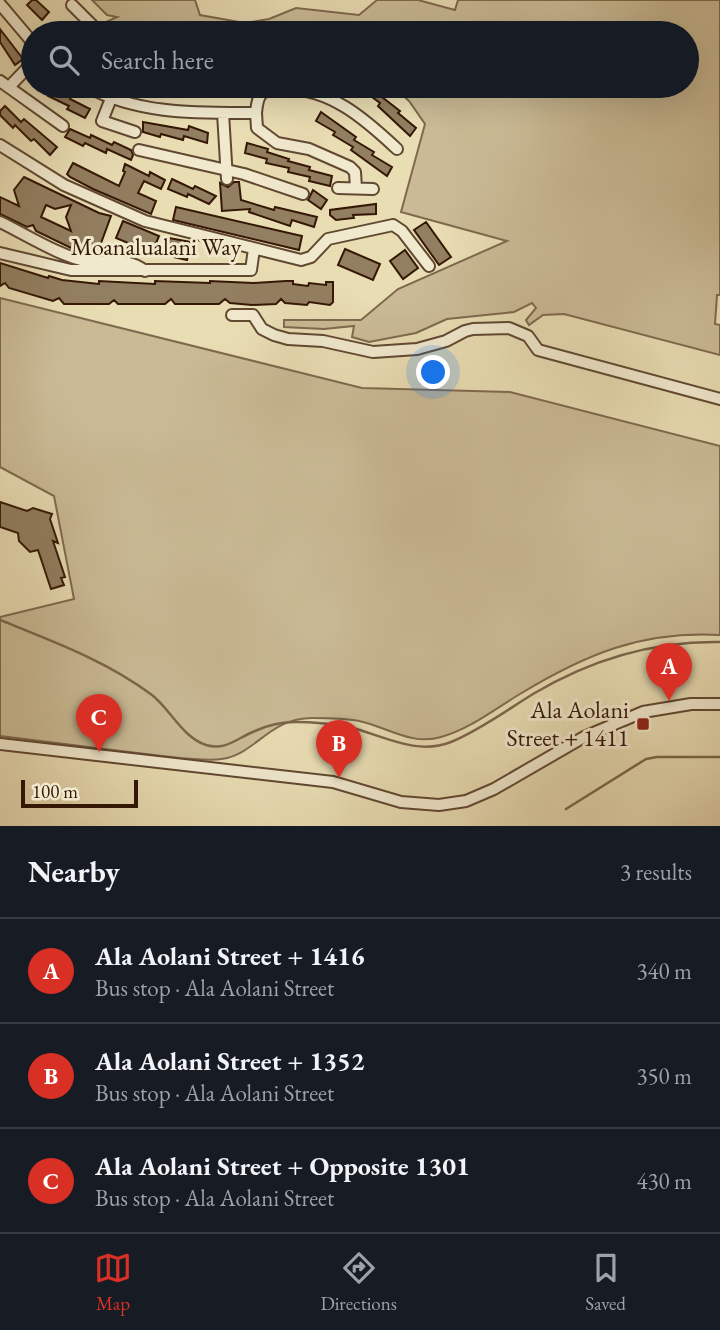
<!DOCTYPE html>
<meta charset="utf-8">
<style>
body{margin:0;font-family:"EB Garamond",serif;background:#242831;color:#f1f3f6}
.scale{position:absolute;left:21px;bottom:18px;width:117px;box-sizing:border-box;padding-left:7px;border:4px solid #341705;border-top:0;font-size:19px;line-height:24px;white-space:nowrap;color:#341705;-webkit-text-stroke:5px #f1e9ce;paint-order:stroke}
.you{position:absolute;left:434px;top:373px;width:24px;height:24px;margin:-18px;border:5px solid #fff;border-radius:50%;background:#1a73e8;box-shadow:0 0 0 10px #1a73e833}
.badge{display:grid;place-items:center;width:46px;height:46px;border-radius:50%;background:#d93025;color:#fff;font-size:23px;font-weight:700}
.pin{position:absolute;translate:-50% -58px;filter:drop-shadow(0 2px 4px #0008)}
.pin::after{content:'';position:absolute;top:37px;width:24px;height:21px;background:inherit;clip-path:polygon(0 0,100% 0,50% 100%)}
.list{margin:0;padding:0;list-style:none}
h2{display:flex;justify-content:space-between;align-items:center;height:91px;margin:0;padding:0 28px;font-size:30px}
h2 small{font-size:23px;font-weight:400;color:#9ea1a6}
.list li{display:grid;grid-template-columns:46px 1fr auto;gap:21px;align-items:center;box-sizing:border-box;height:105px;padding:0 28px;border-top:2px solid #363941}
.list b{display:block;font-size:26px;white-space:nowrap}
.list p{margin:0;font-size:23px;white-space:nowrap;color:#9ea1a6}
.list em{font-size:23px;font-style:normal;color:#9ea1a6}
.icon{flex:none;width:38px;height:38px;fill:none;stroke:currentColor;stroke-width:2;stroke-linecap:round;stroke-linejoin:round}
.map{position:relative;flex:none;width:720px;height:826px;overflow:hidden}
.search{position:absolute;background:#171b24;box-shadow:0 7px 28px #0002;left:21px;right:21px;top:21px;height:77px;display:flex;align-items:center;gap:18px;box-sizing:border-box;padding:0 24px;border-radius:38px;color:#9ea1a6;font-size:26px}
.sheet{height:406px;background:#171b24}
nav{display:flex;justify-content:space-around;align-items:center;box-sizing:border-box;height:98px;border-top:2px solid #363941;background:#171b24;font-size:19px;color:#9ea1a6}
nav a{display:grid;justify-items:center;gap:4px}
nav .on{color:#d93025}
.map>svg:first-child{display:block}
.green{fill:#cabb96;stroke:#7f694e;stroke-width:2}
.lines{fill:none;stroke-linecap:round;stroke-linejoin:round}
.stream{stroke:#7b664a;stroke-width:2.5}
.building{fill:#927e60;stroke:#341705;stroke-width:2;fill-rule:evenodd}
.minor-casing{stroke:#614831;stroke-width:14}
.minor{stroke:#f1e9ce;stroke-width:10}
.poi-dot{fill:#8f2418;stroke:#f1e9ce;stroke-width:2.5}
.labels{text-anchor:middle;stroke-width:6;stroke-linejoin:round;paint-order:stroke}
.street-label{font-size:24px;fill:#341705;stroke:#f1e9ce}
.poi-label{font-size:24px;fill:#341705;stroke:#f1e9ce;text-anchor:end}
</style>
<div class="map">
<svg width="720" height="826" viewBox="0 0 720 826">
<rect width="100%" height="100%" fill="#e9ddb4"/>
<filter id="stains"><feTurbulence type="fractalNoise" baseFrequency=".00286" numOctaves="4"/><feColorMatrix values="0 0 0 0 .2 0 0 0 0 .09 0 0 0 0 .02 0 0 0 .5 -.17"/></filter>
<radialGradient id="worn" r=".72"><stop offset=".6" stop-color="#630" stop-opacity="0"/><stop offset="1" stop-color="#630" stop-opacity=".3"/></radialGradient>
<path class="green" d="M92,0H195L200,15L245,23L269,19L296,8L359,15L377,0H418L455,10L458,0H720V295H717L715,324L720,325V355L564,314L543,315L529,325L526,320L536,308L532,303L514,312L447,319L416,333L369,342L352,337L354,326L324,329L284,327V320H361L398,289L507,241L401,212L425,124L409,101L392,86H687V33H123L108,21L117,17L107,15Z
M0,298L362,388L510,392L720,446V635C641,631 586,654 520,694C495,709 470,729 441,737C412,746 387,727 359,721C344,718 327,718 312,718C269,718 256,754 222,759C201,762 160,756 137,753C91,747 46,742 0,736V617L74,599L54,496L0,467Z"/>
<g class="lines">
<path class="stream" d="M0,620C52,641 107,661 152,695C170,709 183,738 206,745C226,751 237,738 255,731C268,725 282,722 296,722C313,722 332,724 349,727C382,735 416,756 451,742C480,730 507,710 533,694C590,660 654,641 720,642
M566,809L646,759L657,757H720"/>
</g>
<path class="building" d="M32,0H36L49,12L42,20L27,5Z
M53,24L69,33H51L52,31L50,30Z
M0,29L23,59L15,65L0,42Z
M36,86H51L71,96L70,99L90,109L85,118L67,109L69,106L48,96L49,93Z
M332,86H373L384,94L382,97L400,111L398,113L416,128L410,136L378,106L380,103L357,86L353,94L350,92L349,95Z
M5,106L21,122L24,119L57,147L50,155L34,139L31,141L15,125L13,128L0,115V111Z
M321,112L356,137L354,140L374,152L372,155L392,167L387,176L351,150L353,147L333,135L335,132L316,121Z
M143,122L188,130L189,126L208,133L207,143L184,136L183,140L161,134L160,137L143,132Z
M70,129L90,138L91,135L112,145L114,142L131,150L133,155L131,160L107,149L106,153L85,143L83,146L65,137Z
M247,143L268,149L267,152L289,159L288,161L310,167L309,170L332,176L330,186L309,181L310,177L288,172L289,168L266,163L267,159L245,153Z
M73,163L119,186L125,172L123,171L125,164L149,176L150,172L165,180L161,189L144,181L138,193L156,201L151,214L93,189L70,177L67,174Z
M24,177L99,213L111,216L97,254L85,253L84,244L71,248L36,231L33,225L27,227L0,214V197L19,206L14,190ZM46,205L55,209L71,205L66,217L71,231L41,217Z
M172,179L193,189L195,186L216,196L209,204L188,194L187,197L168,189Z
M234,182H239L241,200L274,210L275,207L317,217L314,227L292,220L290,226L249,212L250,209L222,211L220,183L228,187Z
M313,190L327,200L321,209L308,200Z
M376,204V214L353,215L354,218L336,220L330,215V210Z
M176,207L302,236L299,250L173,220Z
M123,221L159,236L152,253L116,238Z
M426,222L451,257L439,265L414,230Z
M169,238L191,242L187,260L165,255Z
M345,249L380,264L373,280L338,265Z
M405,250L418,268L403,279L390,261Z
M0,263L48,278L49,276L62,280L99,284V281L155,284V281L210,283V281L253,283L286,281H293V284L308,286L309,283L326,285V282H333V302L330,305L309,302L307,305L285,303L281,299L276,304L252,305L230,303L225,299L219,304H175L171,299L165,304H118L114,300L109,304H64L59,298L53,301L9,288L5,283L0,286Z
M0,502L27,511L33,508L52,514L50,519L58,543L53,541L65,577L61,578L64,585L51,589L38,550L30,552L19,541L18,533L0,527Z"/>
<g class="lines">
<defs>
<path id="minor" d="M0,4L33,43
M72,5L100,33
M0,81L63,126
M86,86C138,115 198,113 256,113C258,91 262,90 283,89C329,87 365,119 397,149
M116,86L102,121L135,132
M9,87L33,62
M223,113L227,179
M256,113L257,128L277,143L309,149L350,167L355,172L356,188
M0,145L64,185L145,221L301,260L311,257L328,239L393,225L402,231L429,266
M139,150L244,174L303,194
M338,188L373,189
M0,222C23,233 63,258 87,261C109,264 127,256 145,271
M0,253L71,270H251L254,249
M232,315H253L262,329L274,335L288,339L323,341L373,352L417,349L446,341L465,331L473,329L509,328L528,336L538,350L720,399
M0,744L333,782L401,802L439,805L466,801L494,789L584,737L643,712L691,704H720"/>
</defs>
<use href="#minor" class="minor-casing"/>
<use href="#minor" class="minor"/>
</g>
<rect class="poi-dot" x="636" y="717" width="14" height="14" rx="3.5"/>
<g class="labels">
<g class="street-label">
<text x="156" y="255">Moanalualani Way</text>
</g>
<g class="poi-label">
<text x="629" y="718">Ala Aolani<tspan x="629" dy="28">Street + 1411</tspan></text>
</g>
</g>
<rect width="100%" height="100%" filter="url(#stains)"/>
<rect width="100%" height="100%" fill="url(#worn)"/>
</svg>
<div class="scale">100 m</div>
<div class="you"></div>
<div class="pin badge" style="left:669px;top:701px">A</div>
<div class="pin badge" style="left:339px;top:778px">B</div>
<div class="pin badge" style="left:99px;top:752px">C</div>
<div class="search"><svg class="icon" aria-label="search" viewBox="0 0 24 24"><circle cx="10" cy="10" r="6"/><path d="M15 15l6 6"/></svg>Search here</div>
</div>
<section class="sheet">
<h2>Nearby<small>3 results</small></h2>
<ul class="list">
<li><span class="badge">A</span><div><b>Ala Aolani Street + 1416</b><p>Bus stop · Ala Aolani Street</p></div><em>340 m</em></li>
<li><span class="badge">B</span><div><b>Ala Aolani Street + 1352</b><p>Bus stop · Ala Aolani Street</p></div><em>350 m</em></li>
<li><span class="badge">C</span><div><b>Ala Aolani Street + Opposite 1301</b><p>Bus stop · Ala Aolani Street</p></div><em>430 m</em></li>
</ul>
</section>
<nav>
<a class="on"><svg class="icon" aria-label="map" viewBox="0 0 24 24"><path d="M3 6l6-2 6 2 6-2v14l-6 2-6-2-6 2zM9 4v14M15 6v14"/></svg>Map</a>
<a><svg class="icon" aria-label="directions" viewBox="0 0 24 24"><path d="M12 3l9 9-9 9-9-9zM9 14v-3h6M13 9l2 2-2 2"/></svg>Directions</a>
<a><svg class="icon" aria-label="saved" viewBox="0 0 24 24"><path d="M7 4h10v16l-5-4-5 4z"/></svg>Saved</a>
</nav>
